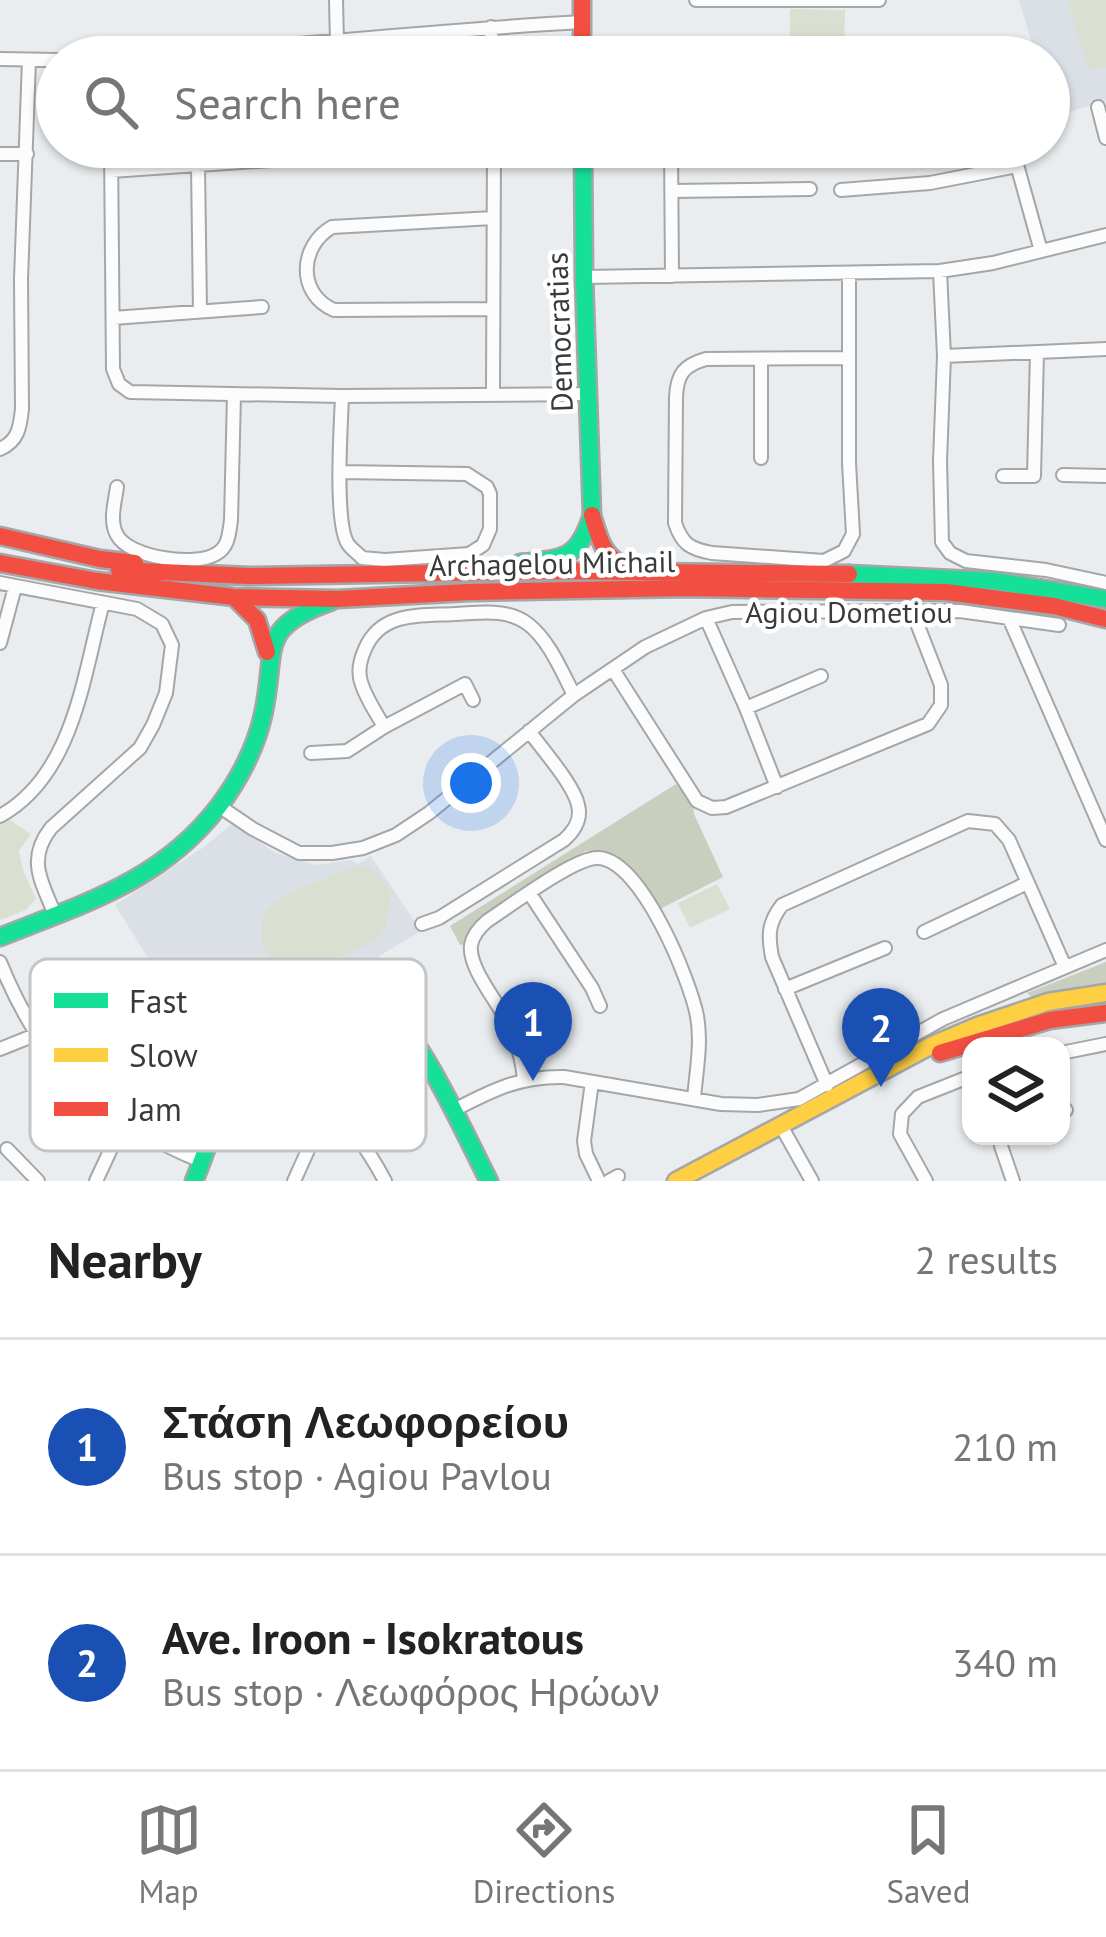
<!DOCTYPE html>
<meta charset="utf-8">
<style>
body{margin:0;font-family:"PT Sans",sans-serif;background:#f6f6f6;color:#222}
.controls{position:absolute;right:36px;bottom:36px;display:grid;overflow:hidden;border-radius:24px;box-shadow:0 3px 9px #0004}
.controls button{width:108px;height:108px;display:grid;place-items:center;padding:0;border:0;border-bottom:3px solid #e0e0e0;background:#fff;color:#222;font:60px sans-serif}
.you{position:absolute;left:471px;top:783px;width:42px;height:42px;margin:-30px;border:9px solid #fff;border-radius:50%;background:#1a73e8;box-shadow:0 0 0 18px #1a73e833}
.badge{display:grid;place-items:center;width:78px;height:78px;border-radius:50%;background:#77797a;color:#fff;font-size:39px;font-weight:700}
.pin{position:absolute;translate:-50% -99px;filter:drop-shadow(0 3px 6px #0008)}
.pin::after{content:'';position:absolute;top:63px;width:42px;height:36px;background:inherit;clip-path:polygon(0 0,100% 0,50% 100%)}
.list{margin:0;padding:0;list-style:none}
h2{display:flex;justify-content:space-between;align-items:center;height:156px;margin:0;padding:0 48px;font-size:51px}
h2 small{font-size:39px;font-weight:400;color:#767676}
.list li{display:grid;grid-template-columns:78px 1fr auto;gap:36px;align-items:center;box-sizing:border-box;height:216px;padding:0 48px;border-top:3px solid #e0e0e0}
.list b{display:block;font-size:45px;white-space:nowrap}
.list p{margin:0;font-size:39px;white-space:nowrap;color:#767676}
.list em{font-size:39px;font-style:normal;color:#767676}
.icon{flex:none;width:66px;height:66px;fill:none;stroke:currentColor;stroke-width:2;stroke-linecap:round;stroke-linejoin:round}
.map{position:relative;flex:none;width:1106px;height:1181px;overflow:hidden}
.search{position:absolute;background:#fff;box-shadow:0 3px 9px #0004;left:36px;right:36px;top:36px;height:132px;display:flex;align-items:center;gap:30px;box-sizing:border-box;padding:0 42px;border-radius:66px;color:#767676;font-size:45px}
.sheet{height:588px;background:#fff}
nav{display:flex;justify-content:space-around;align-items:center;box-sizing:border-box;height:168px;border-top:3px solid #e0e0e0;background:#fff;font-size:33px;color:#767676}
nav a{display:grid;justify-items:center;gap:6px}
nav .on{color:#77797a}
.map>svg:first-child{display:block}
.built{fill:#dae0e6}
.green{fill:#dae0d1}
.forest{fill:#c8cfbe}
.lines{fill:none;stroke-linecap:round;stroke-linejoin:round}
.street-casing{stroke:#a4a6a7;stroke-width:16}
.fast-casing{stroke:#a4a6a7;stroke-width:21}
.slow-casing{stroke:#a4a6a7;stroke-width:21}
.jam-casing{stroke:#a4a6a7;stroke-width:21}
.street{stroke:#fcfcfd;stroke-width:12}
.fast{stroke:#16e098;stroke-width:16}
.slow{stroke:#ffcf43;stroke-width:16}
.jam{stroke:#f24e42;stroke-width:16}
.labels{text-anchor:middle;stroke-width:9;stroke-linejoin:round;paint-order:stroke}
.street-label{font-size:30px;fill:#393a3b;stroke:#fff}
.key{fill:#fff;stroke:#c4c4c4;stroke-width:3}
.key-label{font-size:33px;fill:#393a3b}
</style>
<div class="map">
<svg width="1106" height="1181" viewBox="0 0 1106 1181">
<rect width="100%" height="100%" fill="#eaedef"/>
<path class="built" d="M1019,0H1106V101L1054,116L1049,100V57H1036Z
M232,824L276,853L316,865L352,860L358,864L371,856L421,931L379,956L367,978L347,973L302,982L273,996L258,1014L240,1054L183,1005L161,979L115,905L204,847Z"/>
<path class="green" d="M1067,0H1106V66L1089,71Z
M790,9L845,10L844,57H792L790,46Z
M10,820L31,834L19,851L23,870L36,899L26,910L0,920V825Z
M366,865L379,875L391,893L386,928L376,940L292,979C284,965 267,959 263,943C261,935 261,922 264,914C274,894 344,871 366,865Z
M717,884L730,909L690,928L678,903Z"/>
<path class="forest" d="M676,784L693,804L694,814L723,877L658,910C639,877 627,853 586,851L483,917L466,944L460,945L450,926Z
M1106,962V988L1036,1001L1027,993Z"/>
<g class="lines">
<defs>
<path id="street" d="M336,0L337,43
M696,0H879
M491,27L492,57
M144,57C290,46 436,30 582,22
M0,59L57,60
M1098,107L1106,138
M111,147L113,369L119,384L130,392L342,396L589,394
M671,147L672,276
M1012,147L1041,251
M0,154H27
M198,165L200,311
M111,171L272,160
M841,190L930,183L1017,166
M672,191L810,189
M940,271L944,356L940,461L942,542L950,553L966,561L1046,570L1106,583
M584,277L940,271L993,263L1106,235
M493,309L334,310C297,294 299,246 332,227L493,218
M113,318L262,307
M944,356L1106,349
M848,358L706,359C684,365 677,374 676,397L675,523C682,544 690,549 712,553L824,561L844,551L853,534L849,463V274
M761,359V458
M493,394L494,147
M0,449C18,441 20,428 22,409L21,279L29,60
M341,472L467,474L487,487L490,494V529L483,545L469,554L385,560L362,558C358,553 352,550 348,544C334,523 341,425 342,396
M1063,475L1106,476
M1003,476H1034L1037,352
M117,487C115,502 109,521 117,535C129,558 195,567 216,554C229,547 229,533 231,520L234,395
M0,583L137,609L162,624L172,645L166,693L153,725L140,748L51,828C26,860 42,882 55,915
M706,618L746,708L777,787
M1009,618L1106,840
M0,643L15,587
M614,671L697,801L712,808L726,807L928,724L941,705V685L913,613
M746,708L821,676
M384,727C377,714 367,700 362,685C357,673 360,660 365,649C381,611 421,616 455,614C480,613 507,608 528,624C549,640 562,672 574,695
M311,753L347,751L384,727L465,684L473,700
M219,806L253,829L299,853H332L363,848L396,835L429,813L574,695L645,647L706,618L732,612L960,611L1059,625
M0,816C74,775 83,676 103,603
M530,894L592,988L600,1006
M422,924L439,918L564,840C574,831 582,820 578,805C574,785 542,749 529,731
M924,932L1027,883
M0,962C43,1068 98,1119 203,1162
M785,989L885,948
M0,1049L35,1035
M1061,1053L1106,1044
M240,1066C315,1095 346,1108 385,1181
M524,1079C522,1059 517,1041 508,1023C498,1002 468,968 471,945C473,935 480,927 487,921C510,906 575,857 598,858C641,859 690,980 697,1016C702,1044 696,1072 694,1099
M592,1082L584,1141L586,1154L599,1181
M827,1085L772,957C768,935 768,923 782,905L968,821L995,824L1009,840L1065,967
M452,1111C491,1091 518,1076 564,1077L721,1104L758,1105L799,1099L943,1019L1106,950
M1061,1111L1066,1110
M780,1124L812,1181
M1001,1136V1146L1013,1181
M7,1149L38,1181
M96,1181L123,1123
M294,1181L327,1108
M609,1181L618,1176
M926,1181L900,1134L902,1114L918,1097L971,1076"/>
<path id="fast" d="M520,563C563,559 578,560 592,515L584,277L583,147
M849,574L994,581L1106,599
M0,937C83,904 162,881 219,806C239,780 256,747 263,715C278,649 255,628 332,601
M194,1181C214,1133 227,1079 256,1036C270,1015 290,999 314,993C335,988 359,988 377,1000C420,1030 464,1133 489,1181"/>
<path id="slow" d="M676,1181L932,1045L977,1026L1048,1002L1106,993"/>
<path id="jam" d="M582,0V57
M592,515C599,539 604,560 630,568
M0,536L100,559L135,563
M0,563L97,581L234,597L338,599L469,592L686,588L946,592L1054,606L1106,619
M119,570L249,576L551,571L849,574
M234,597L257,620L267,652
M940,1053L1050,1020L1106,1013"/>
</defs>
<use href="#street" class="street-casing"/>
<use href="#fast" class="fast-casing"/>
<use href="#slow" class="slow-casing"/>
<use href="#jam" class="jam-casing"/>
<use href="#street" class="street"/>
<use href="#fast" class="fast"/>
<use href="#slow" class="slow"/>
<use href="#jam" class="jam"/>
</g>
<g class="labels">
<g class="street-label">
<text transform="translate(560 332) rotate(-92)" y="10">Democratias</text>
<text transform="translate(552 564) rotate(-1)" y="10">Archagelou Michail</text>
<text x="849" y="623">Agiou Dometiou</text>
</g>
</g>
<rect x="30" y="959" width="396" height="192" rx="18" class="key"/>
<rect x="54" y="993" width="54" height="15" fill="#16e098"/>
<rect x="54" y="1048" width="54" height="14" fill="#ffcf43"/>
<rect x="54" y="1102" width="54" height="14" fill="#f24e42"/>
<g class="key-label">
<text x="129" y="1013">Fast</text>
<text x="129" y="1067">Slow</text>
<text x="129" y="1121">Jam</text>
</g>
</svg>
<div class="controls">
<button><svg class="icon" aria-label="layers" viewBox="0 0 24 24"><path d="M12 4l9 5-9 5-9-5zM3 14l9 5 9-5"/></svg></button>
</div>
<div class="you"></div>
<div class="pin badge" style="left:533px;top:1081px;background:#1a4fb4">1</div>
<div class="pin badge" style="left:881px;top:1087px;background:#1a4fb4">2</div>
<div class="search"><svg class="icon" aria-label="search" viewBox="0 0 24 24"><circle cx="10" cy="10" r="6"/><path d="M15 15l6 6"/></svg>Search here</div>
</div>
<section class="sheet">
<h2>Nearby<small>2 results</small></h2>
<ul class="list">
<li><span class="badge" style="background:#1a4fb4">1</span><div><b>Στάση Λεωφορείου</b><p>Bus stop · Agiou Pavlou</p></div><em>210 m</em></li>
<li><span class="badge" style="background:#1a4fb4">2</span><div><b>Ave. Iroon - Isokratous</b><p>Bus stop · Λεωφόρος Ηρώων</p></div><em>340 m</em></li>
</ul>
</section>
<nav>
<a class="on"><svg class="icon" aria-label="map" viewBox="0 0 24 24"><path d="M3 6l6-2 6 2 6-2v14l-6 2-6-2-6 2zM9 4v14M15 6v14"/></svg>Map</a>
<a><svg class="icon" aria-label="directions" viewBox="0 0 24 24"><path d="M12 3l9 9-9 9-9-9zM9 14v-3h6M13 9l2 2-2 2"/></svg>Directions</a>
<a><svg class="icon" aria-label="saved" viewBox="0 0 24 24"><path d="M7 4h10v16l-5-4-5 4z"/></svg>Saved</a>
</nav>
